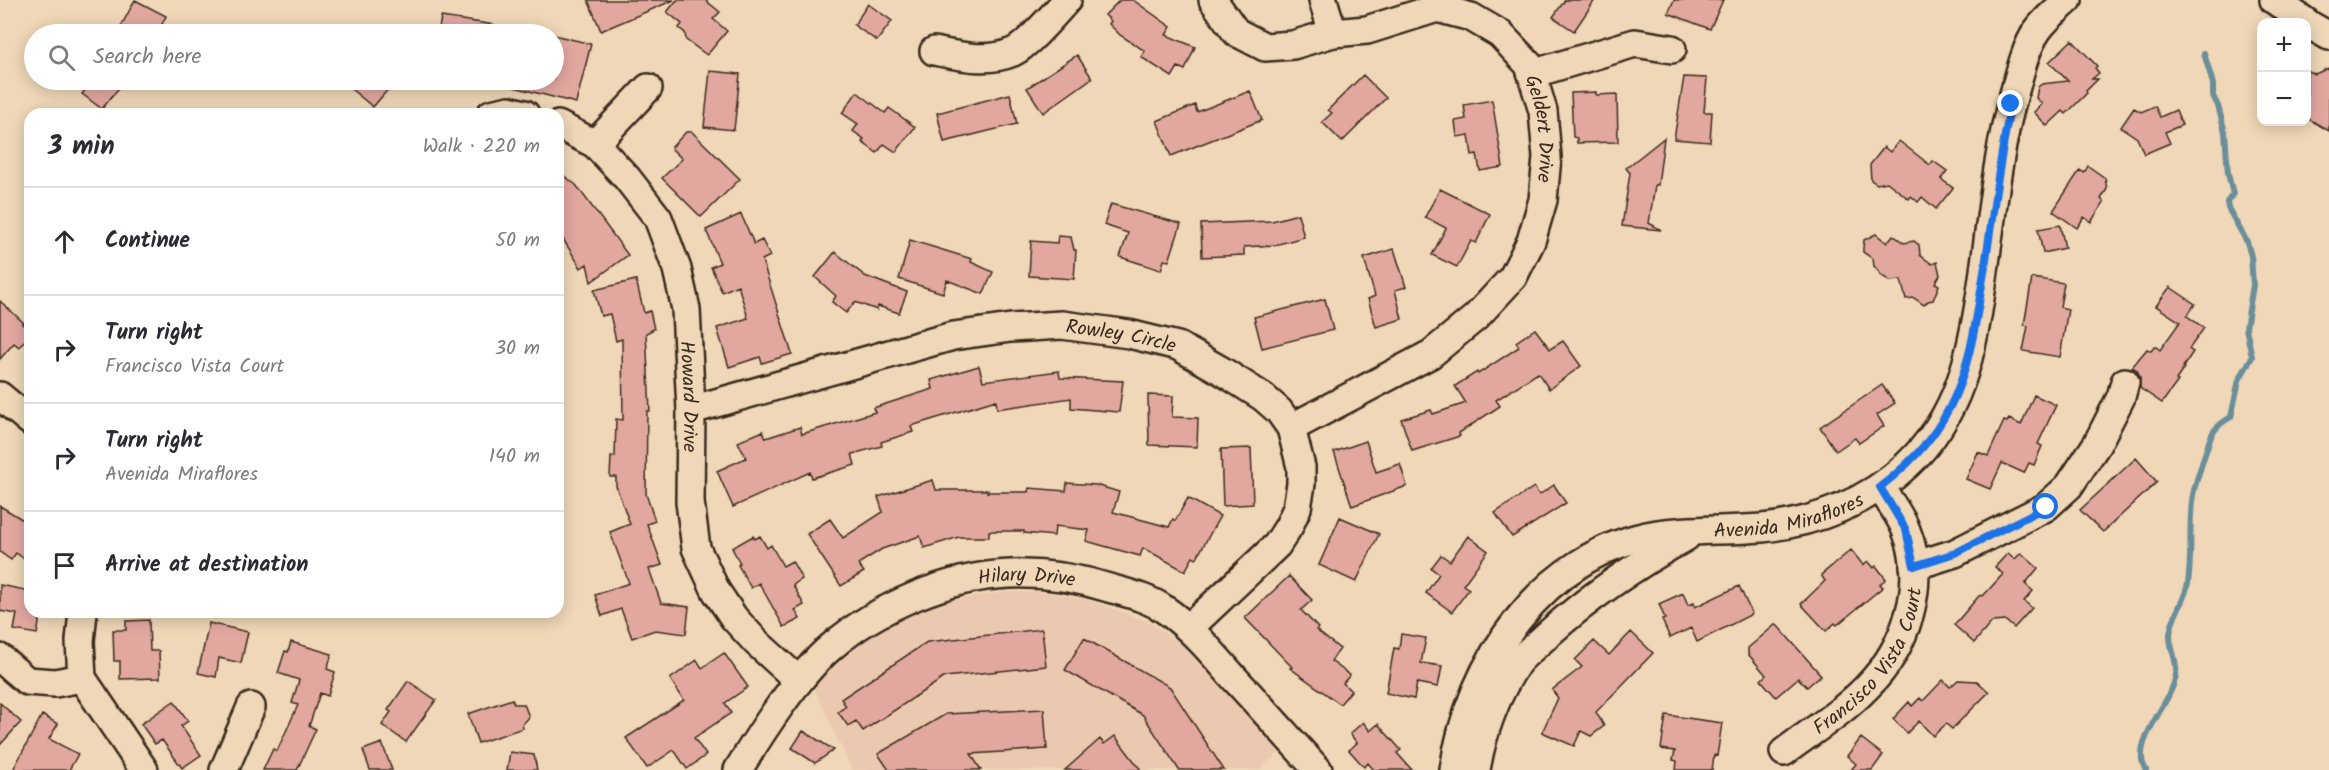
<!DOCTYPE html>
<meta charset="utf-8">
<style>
body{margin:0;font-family:Kalam,sans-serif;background:#f2f2f3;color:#2b2b33}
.controls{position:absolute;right:18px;top:18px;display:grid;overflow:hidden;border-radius:12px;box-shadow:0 3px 15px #0003}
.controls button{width:54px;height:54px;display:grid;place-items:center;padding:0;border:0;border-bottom:2px solid #e1e1e2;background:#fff;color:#2b2b33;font:30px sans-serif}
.stop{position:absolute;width:18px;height:18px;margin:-14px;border:4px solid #1a73e8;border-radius:50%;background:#fff}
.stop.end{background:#1a73e8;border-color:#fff;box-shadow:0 2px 6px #0008}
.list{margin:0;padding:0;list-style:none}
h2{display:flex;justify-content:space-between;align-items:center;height:78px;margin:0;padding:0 24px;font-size:26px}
h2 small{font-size:20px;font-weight:400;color:#7c7c81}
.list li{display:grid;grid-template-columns:39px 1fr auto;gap:18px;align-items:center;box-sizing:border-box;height:108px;padding:0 24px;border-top:2px solid #e1e1e2}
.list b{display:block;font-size:22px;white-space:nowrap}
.list p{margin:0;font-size:20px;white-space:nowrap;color:#7c7c81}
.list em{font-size:20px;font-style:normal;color:#7c7c81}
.icon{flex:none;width:33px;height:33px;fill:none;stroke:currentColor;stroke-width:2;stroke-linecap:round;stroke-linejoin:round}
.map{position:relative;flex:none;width:2329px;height:770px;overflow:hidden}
.search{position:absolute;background:#fff;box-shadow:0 3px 15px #0003;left:24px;top:24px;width:540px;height:66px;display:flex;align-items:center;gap:15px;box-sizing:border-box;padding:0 21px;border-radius:33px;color:#7c7c81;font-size:22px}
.panel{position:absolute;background:#fff;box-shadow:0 3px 15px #0003;left:24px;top:108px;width:540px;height:510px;border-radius:18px}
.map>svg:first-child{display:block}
.built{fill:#ebc9b0}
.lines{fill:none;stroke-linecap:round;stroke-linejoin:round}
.stream{stroke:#6a8f9a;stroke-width:6}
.building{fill:#e2a8a0;stroke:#3b2a1e;stroke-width:1.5}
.minor-casing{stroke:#3b2a1e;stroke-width:32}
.minor{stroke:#efd7b7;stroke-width:27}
.route{stroke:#1a73e8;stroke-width:8}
.labels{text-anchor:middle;stroke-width:5;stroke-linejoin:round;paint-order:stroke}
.street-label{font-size:20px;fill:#3b2a1e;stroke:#efd7b7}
</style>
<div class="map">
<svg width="2329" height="770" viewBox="0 0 2329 770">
<rect width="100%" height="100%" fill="#efd7b7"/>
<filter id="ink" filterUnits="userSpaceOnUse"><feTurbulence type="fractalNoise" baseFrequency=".0167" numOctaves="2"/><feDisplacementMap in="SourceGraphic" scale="12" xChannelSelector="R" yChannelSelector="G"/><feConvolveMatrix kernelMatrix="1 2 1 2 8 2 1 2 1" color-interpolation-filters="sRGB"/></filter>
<g filter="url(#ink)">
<path class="built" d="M1004,592H1039L1080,597L1144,620L1181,643L1213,669L1282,750L1258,770H852L813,686L861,643L897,621L938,603Z"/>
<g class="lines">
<path class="stream" d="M2146,770C2128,743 2173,703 2176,674C2178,661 2169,647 2170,634C2172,615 2185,601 2188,583C2192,556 2189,528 2192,501C2194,485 2200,471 2204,457C2211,437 2210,429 2231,417L2239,380L2252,357L2246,328L2253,285L2251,256L2247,242L2228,208L2227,202L2233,194L2228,174L2225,132L2218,106L2213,96V84L2204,53"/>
</g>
<path class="building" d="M135,0L166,16L157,34H117Z
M588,0H674L601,31Z
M677,0H705L720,12L713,19L727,31L707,55L686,40L685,33L679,28L682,24L667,12Z
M1120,0H1133L1171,27L1166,35L1195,47L1185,70L1178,67L1172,77L1141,57L1145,51L1120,35L1109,24L1111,21L1105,15Z
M1565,0H1595L1574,31L1553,17Z
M1674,0H1723L1710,29L1668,13Z
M868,4L892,21L877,41L854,25Z
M441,17L495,25L494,34H438Z
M554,35L591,44L576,103L506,85L507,80H554Z
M2072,40L2097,66L2095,68L2099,73L2092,79H2098L2086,91L2087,93L2066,114L2063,111L2047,126L2034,112L2042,104L2036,98L2038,87L2042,84L2068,81L2049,62Z
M1077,55L1092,78L1043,113L1027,88Z
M2329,68V131L2307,118V70L2315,74Z
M710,71L740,74L734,130L704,127Z
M1363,75L1386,98L1342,142L1322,122L1332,113L1328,110Z
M1684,77L1707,78L1704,112H1712L1710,142L1674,139Z
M94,80H125L102,109L82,94Z
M340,80H396L373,107Z
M1250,91L1262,120L1171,156L1157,121L1195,105L1197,112Z
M857,92L885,113L889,108L915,127L896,152L884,144L877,153L862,142L864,139L853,131L858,124L842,113Z
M1596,92V95L1617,94L1618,142L1577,143V138L1573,137L1571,93Z
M1010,94L1017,124L944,142L937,113Z
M1492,100L1503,167L1480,171L1477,154L1472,155L1469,135L1457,137L1455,121L1466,119L1464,105Z
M2155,106L2160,117L2176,110L2182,125L2165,132L2170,143L2144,154L2137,138L2121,127L2134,108L2141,112Z
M686,132H692L740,179L701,217L662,178L682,159L671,148Z
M1664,138L1658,185H1655L1649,223L1661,230L1622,226L1630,173L1626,168Z
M1899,141L1930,165L1933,161L1947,171L1941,179L1953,188L1936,209L1922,197L1918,202L1911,196L1909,199L1887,182L1877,184L1871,180L1870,165L1884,147L1890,152Z
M2088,166L2105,178L2107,189L2101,199L2104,202L2091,222L2084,217L2077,228L2053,211L2080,170L2084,173Z
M558,171L576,185L628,255L591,282L587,264L581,268L558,231Z
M1440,189L1490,214L1476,243L1471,241L1457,267L1432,255L1446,228L1425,217Z
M1111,204L1181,224L1169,261L1164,260L1161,270L1120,257L1128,233L1104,225Z
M741,214L754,244L762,240L770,256L762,260L792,354L762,363L760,357L729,367L717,328L748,318L738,285L722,292L711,267L720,263L706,230Z
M1298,214L1304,237L1275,245L1244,247V255L1202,257L1201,224L1272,221Z
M2060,225L2065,248L2043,253L2038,229Z
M1876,234L1887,243L1893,235L1904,243L1914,241L1919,245L1920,255L1932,264L1937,262L1940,275L1935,283L1939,285L1933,300L1928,301L1924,305L1914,298L1906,299L1901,280L1890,281L1882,276L1874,266L1873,259L1863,252V248L1864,240Z
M1058,236L1071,237L1074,250H1076L1074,279L1029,276L1031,241L1057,243Z
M910,240L972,259L971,262L993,272L983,294L947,280L943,293L899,279Z
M1394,249L1406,287L1395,290L1402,319L1376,327L1368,299L1375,296L1364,258Z
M835,252L865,276L907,292L899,313L878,306L877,310L855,302L846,313L832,302L836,296L815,277Z
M2032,278L2064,283L2060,307L2068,309L2060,357L2023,351L2028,326L2024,325Z
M636,280L644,313L650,311L654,329L646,333L650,411H647L646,494L655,521L647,524L662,565L649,569L661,603L689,607L686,634L655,630L632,638L621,609L602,616L595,595L629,583L610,532L630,524L616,486V477H610L611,457H615L616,419L623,420L622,339L616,341L610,314L601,316L594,290Z
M2170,287L2195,304L2187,316L2204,328L2189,349L2193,352L2183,367L2184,368L2176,380L2178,381L2162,403L2140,388V377L2137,370L2132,367L2147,349L2151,351L2155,346L2160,350L2180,322L2156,306Z
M1325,299L1333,330L1262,348L1254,317Z
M0,301L24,323L22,324L30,331V335L19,347L14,343L0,359Z
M1535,329L1550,349L1563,341L1581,366L1549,389L1538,373L1496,400L1500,406L1459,433L1460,436L1412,451L1401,419L1431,410L1433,414L1466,403L1455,386L1477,372L1478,374L1519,347L1516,342Z
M979,366L983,381L1059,371L1060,378L1123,381L1119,412L1071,408V398L997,409L996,400L911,426L913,432L881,442L882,446L852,454L855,465L812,478L810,472L733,507L717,471L746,458L738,442L763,431L766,438L800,427L802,434L875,412L873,408L933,389L931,380Z
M1882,385L1895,403L1877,415L1884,426L1859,443L1855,438L1836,451L1820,427Z
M1148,395L1173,396L1172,417L1198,418L1197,447L1149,445Z
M2034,395L2056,405L2038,444L2042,446L2034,465L2029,463L2024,473L2002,463L1990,489L1966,479L1978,452L1988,456L2004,421L2007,422L2009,419L2021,425Z
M1366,441L1376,472L1400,464L1407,486L1352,506L1334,452Z
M1251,448L1253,504L1223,506L1221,449Z
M2136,458L2157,482L2103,532L2080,510Z
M933,480L936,490H988L987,492H1028L1029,488L1066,491L1067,483L1096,485L1119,492L1113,512L1169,527L1173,519L1175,521L1188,498L1220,516L1196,559L1193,557L1185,571L1143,548L1140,556L1086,541L1089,530L1055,526L1054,536L1024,533V531H989V537H959L924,548L920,536L882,549L858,564L864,572L841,586L807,534L830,519L843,538L883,512L878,497Z
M1554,485L1566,503L1512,537L1495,513L1534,487L1539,495Z
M0,506L30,524V563L16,553L11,560L0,552Z
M1340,517L1379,534L1356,582L1319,565Z
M753,536L755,539L760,536L767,548L771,545L783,566L792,561L802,579L793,585L804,605L795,610L800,619L784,627L759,583L751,588L738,565L740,563L732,548Z
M1468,536L1488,551L1463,585L1469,589L1452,612L1426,593L1439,574L1431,568L1441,555L1450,561Z
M1851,550L1863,565L1868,561L1874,568L1876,566L1886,579L1880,584L1883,587L1837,625L1835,623L1826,631L1801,604L1825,581L1821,575Z
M2008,553L2015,559L2021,553L2038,568L2025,584L2033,591L2024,601L2032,608L2014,628L2006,621L1992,622L1974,643L1954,625L1979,596L1984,595L2003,574L1995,567Z
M1289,576L1312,600L1301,610L1318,628L1316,630L1340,649L1331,661L1350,675L1343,683L1351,691L1340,704L1290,668L1292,667L1245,618Z
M0,585L30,591V612H41L37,634L14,630L17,614L0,611Z
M1739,586L1752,614L1697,642L1691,628L1670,638L1662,620L1665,619L1659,604L1683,593L1688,605L1694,603L1695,607Z
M149,620L150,651H159L160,678L120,679V661H114L113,630H126V621Z
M209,623L248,632L241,663L219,658L216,677L198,673Z
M1776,624L1821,675L1807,687L1798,678L1776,697L1761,680L1766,675L1748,654V648Z
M1042,629L1046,666L945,677L863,731L856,721L848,726L838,712L846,706L841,699L927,642Z
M1631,632L1653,653L1596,712L1604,726L1591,736L1581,731L1574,746L1542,732L1558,698L1552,690L1582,667L1575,660L1594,641L1609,655Z
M1401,634L1426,638L1421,663L1442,666L1438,687L1417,683L1414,699L1386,693L1394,648L1399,649Z
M1084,638L1170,687L1224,770H1179L1143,715L1065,670Z
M291,642L332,654L327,669L335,672L328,696L320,693L309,726L316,729L297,770H263L273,749L277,751L298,705L292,703L299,680L278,673L285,651L288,652Z
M724,653L748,687L725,703L731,713L694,738L706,755L687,769L674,750L647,768L626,738L684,700L670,679L697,660L702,668Z
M1943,680L1950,687L1958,680L1977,681L1989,692L1952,729L1946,724L1933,736L1919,721L1907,733L1893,719L1909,702L1912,706L1920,698L1923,701Z
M408,681L436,700L406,742L382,725L391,712L388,710Z
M512,699L514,704H524L529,717L522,725L523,728L478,743L468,714Z
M174,701L188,721L181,726L201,755L182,768L162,740L155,744L141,724Z
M0,703L21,722L0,745Z
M1044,709L1047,749L971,754L981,770H889L878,754L946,714Z
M42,715L58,724L49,739L78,754L69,770H13Z
M1666,715L1722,723L1717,756L1714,755L1712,770H1676L1677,761L1673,760L1675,751L1661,749Z
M1363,722L1370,731L1378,724L1401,750L1397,753L1412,770H1374L1368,763L1364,767L1349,750L1357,743L1350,734Z
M803,731L813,737L834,750L815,763L792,748Z
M1115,736L1141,770H1065L1100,739L1104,744Z
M1861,738L1883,755L1872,770H1851L1856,764L1847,756Z
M382,743L392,770H370L363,750Z
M510,752L534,755L537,770H507Z"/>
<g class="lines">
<defs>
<g id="minor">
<path id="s1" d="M1213,0L1236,32L1265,47L1293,45L1333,33L1367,30L1437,8L1471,17L1500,34L1529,65L1543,111L1547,157L1543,200L1531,241L1513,277L1476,317L1431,354L1291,428"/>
<path d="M1323,0L1333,33"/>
<path d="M2274,0L2306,22"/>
<path d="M2306,23L2329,36"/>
<path d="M934,51C960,56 987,63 1013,52C1028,45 1055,13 1067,0"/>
<path d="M1532,74L1635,43L1672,49"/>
<path d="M491,114L509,110L525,114"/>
<path id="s2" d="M558,125L595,144L627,178L658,218L677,269L686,309L691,410L690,502L696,548L716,591L734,618L757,643L799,681"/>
<path d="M595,144L648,88"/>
<path d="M0,396L30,421"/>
<path id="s3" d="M691,410L953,336L1011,328L1062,325L1129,334L1178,346L1222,371L1263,397L1279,411L1291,428L1301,467V484L1297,508L1289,526L1277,545L1189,628"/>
<path d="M1914,566L1955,553L2046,507L2069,486L2097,444L2121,397L2125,382"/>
<path d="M83,612L80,641L82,678L144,770"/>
<path d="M0,658L27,681L55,683L82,678"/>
<path id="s4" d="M1784,752C1812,731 1843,712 1867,687C1906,648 1928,584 1906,530C1900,515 1889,501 1880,487"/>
<path d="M224,770L251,707"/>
<path id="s5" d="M738,770C762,731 797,676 831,647C877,607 949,576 1010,574C1043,573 1077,578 1109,588C1127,593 1148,598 1164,609C1192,628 1213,654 1235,679C1263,709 1290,740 1318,770"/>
<path id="s6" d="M1454,770C1469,663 1544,552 1657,534C1691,529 1727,531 1762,528C1814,523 1868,502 1907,465C1960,416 1972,353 1982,285C1991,224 1997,152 2014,94C2020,73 2025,49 2037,31C2045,19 2057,10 2068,0"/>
<path d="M1476,770C1482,733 1496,695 1517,663C1525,653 1538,644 1547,635C1590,596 1636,565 1686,537"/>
</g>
</defs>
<use href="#minor" class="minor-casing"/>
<use href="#minor" class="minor"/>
</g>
</g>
<g class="lines" filter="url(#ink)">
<path class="route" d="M2011,104C1999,159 1993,216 1984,272C1969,367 1961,425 1880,487L1906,530L1914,566L1955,553L2046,507"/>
</g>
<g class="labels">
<g class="street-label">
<text dy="7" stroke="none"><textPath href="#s1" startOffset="426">Geldert Drive</textPath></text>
<text dy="7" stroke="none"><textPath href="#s3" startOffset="442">Rowley Circle</textPath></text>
<text dy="7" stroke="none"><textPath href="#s2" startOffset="322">Howard Drive</textPath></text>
<text dy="7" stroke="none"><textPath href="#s6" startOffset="466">Avenida Miraflores</textPath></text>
<text dy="7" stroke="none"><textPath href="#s5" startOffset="368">Hilary Drive</textPath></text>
<text dy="7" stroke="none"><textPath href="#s4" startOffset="128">Francisco Vista Court</textPath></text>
</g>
</g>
</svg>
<div class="controls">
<button>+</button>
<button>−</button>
</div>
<div class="stop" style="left:2046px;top:507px"></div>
<div class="stop end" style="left:2011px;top:104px"></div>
<div class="search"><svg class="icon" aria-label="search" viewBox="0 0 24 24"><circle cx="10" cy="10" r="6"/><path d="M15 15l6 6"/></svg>Search here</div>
<section class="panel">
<h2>3 min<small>Walk · 220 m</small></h2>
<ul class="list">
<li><svg class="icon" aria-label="ahead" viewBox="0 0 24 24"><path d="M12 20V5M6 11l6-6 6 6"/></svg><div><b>Continue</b></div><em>50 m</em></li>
<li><svg class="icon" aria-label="right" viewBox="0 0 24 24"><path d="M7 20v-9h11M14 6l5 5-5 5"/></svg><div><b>Turn right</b><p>Francisco Vista Court</p></div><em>30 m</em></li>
<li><svg class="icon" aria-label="right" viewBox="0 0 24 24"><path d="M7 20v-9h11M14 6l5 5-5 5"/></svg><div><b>Turn right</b><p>Avenida Miraflores</p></div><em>140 m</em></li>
<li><svg class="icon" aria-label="arrive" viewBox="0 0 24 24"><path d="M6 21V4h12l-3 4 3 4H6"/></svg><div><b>Arrive at destination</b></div></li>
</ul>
</section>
</div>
